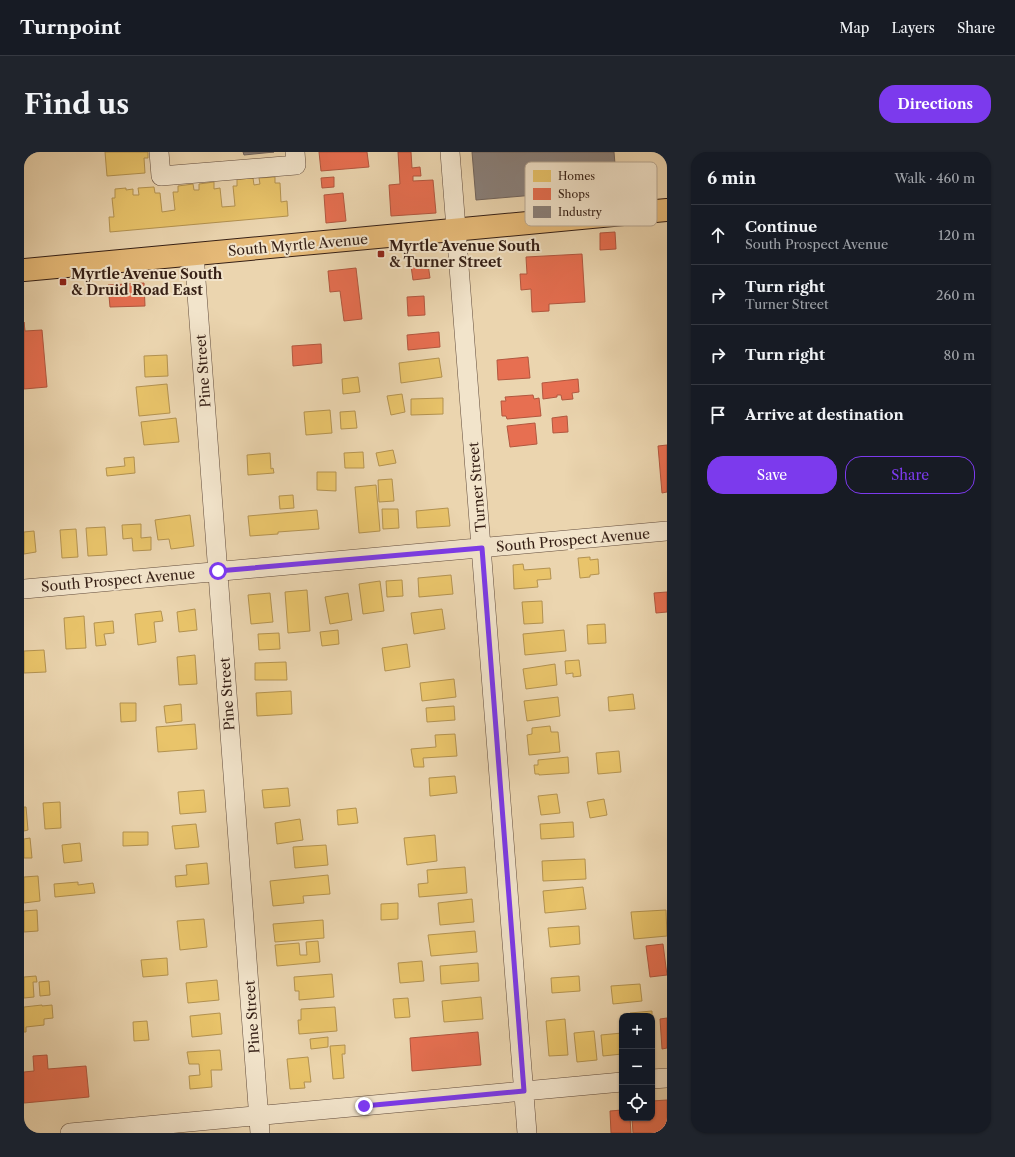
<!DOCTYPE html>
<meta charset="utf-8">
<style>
body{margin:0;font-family:"Libre Caslon Text",serif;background:#20242c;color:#f1f3f6}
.controls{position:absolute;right:12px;bottom:12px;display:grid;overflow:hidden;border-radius:8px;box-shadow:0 1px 3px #0004}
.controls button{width:36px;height:36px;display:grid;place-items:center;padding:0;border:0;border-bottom:1px solid #363941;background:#171b24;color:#f1f3f6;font:20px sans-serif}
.stop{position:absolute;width:12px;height:12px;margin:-9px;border:3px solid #7c3aed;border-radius:50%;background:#fff}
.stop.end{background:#7c3aed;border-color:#fff;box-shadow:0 1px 4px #0008}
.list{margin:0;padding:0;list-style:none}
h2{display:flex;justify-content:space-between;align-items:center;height:52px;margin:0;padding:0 16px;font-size:17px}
h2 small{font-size:13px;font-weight:400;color:#9ea1a6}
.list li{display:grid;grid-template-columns:26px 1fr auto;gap:12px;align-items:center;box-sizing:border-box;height:60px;padding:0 16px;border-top:1px solid #363941}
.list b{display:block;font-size:15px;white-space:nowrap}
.list p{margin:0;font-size:13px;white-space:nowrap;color:#9ea1a6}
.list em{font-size:13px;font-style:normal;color:#9ea1a6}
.actions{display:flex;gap:8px;padding:12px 16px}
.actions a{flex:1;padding:9px 0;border:1px solid #7c3aed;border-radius:16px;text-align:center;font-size:14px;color:#7c3aed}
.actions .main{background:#7c3aed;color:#fff}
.icon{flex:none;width:22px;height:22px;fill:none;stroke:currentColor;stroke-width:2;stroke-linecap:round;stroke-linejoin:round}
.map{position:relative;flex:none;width:643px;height:981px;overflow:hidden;border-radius:16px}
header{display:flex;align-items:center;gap:24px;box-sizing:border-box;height:56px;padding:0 20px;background:#171b24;border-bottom:1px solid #363941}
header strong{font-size:19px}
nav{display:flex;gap:22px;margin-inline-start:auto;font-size:14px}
.intro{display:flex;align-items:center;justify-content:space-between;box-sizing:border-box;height:96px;padding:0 24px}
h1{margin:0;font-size:28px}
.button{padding:10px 18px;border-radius:16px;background:#7c3aed;color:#fff;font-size:14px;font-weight:700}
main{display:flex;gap:24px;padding:0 24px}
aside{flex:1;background:#171b24;border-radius:16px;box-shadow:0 1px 3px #0004}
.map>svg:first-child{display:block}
.homes{fill:#e9c46a;stroke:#b39250}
.shops{fill:#e76f51;stroke:#b2573f}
.industry{fill:#8a817c;stroke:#70645d}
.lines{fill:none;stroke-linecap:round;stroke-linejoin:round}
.minor-casing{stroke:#624c3c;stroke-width:20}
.major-casing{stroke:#351f15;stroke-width:24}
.minor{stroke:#f2e4cb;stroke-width:19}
.major{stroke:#e6ba78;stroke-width:22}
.route{stroke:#7c3aed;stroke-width:5}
.poi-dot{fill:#8f2418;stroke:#f2e4cb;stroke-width:1.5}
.labels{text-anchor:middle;stroke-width:4;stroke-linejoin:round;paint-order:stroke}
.street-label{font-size:14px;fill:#351f15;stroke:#f2e4cb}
.poi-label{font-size:14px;font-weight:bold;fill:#351f15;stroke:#f2e4cb;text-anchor:start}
.key{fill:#f2e4cb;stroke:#b9a994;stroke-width:1}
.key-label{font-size:11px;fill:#351f15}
</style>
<header>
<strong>Turnpoint</strong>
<nav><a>Map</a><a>Layers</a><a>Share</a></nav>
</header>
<div class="intro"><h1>Find us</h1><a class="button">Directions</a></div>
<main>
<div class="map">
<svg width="643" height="981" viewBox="0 0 643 981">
<rect width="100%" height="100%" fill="#ebd5af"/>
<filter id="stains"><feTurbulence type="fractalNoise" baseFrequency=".005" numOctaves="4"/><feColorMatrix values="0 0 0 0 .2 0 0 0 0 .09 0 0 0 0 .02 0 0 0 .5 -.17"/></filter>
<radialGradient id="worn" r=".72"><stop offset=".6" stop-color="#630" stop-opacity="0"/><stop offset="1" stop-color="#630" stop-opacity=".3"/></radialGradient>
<path class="homes" d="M81,0H124V6H120L121,21L83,24Z
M251,25V31H256L257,50L263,49L264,64L86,80L85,65H90L88,46H91V37L102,36V38L109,37V43H115L114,36L130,35L131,41H136L138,60L151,58L149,40H154V34L169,32L170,38H175V32L190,30V37L196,36L198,55L211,54L209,34H213V27L229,26L230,33L236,32L235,26Z
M143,203L144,224L121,225L120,204Z
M415,206L418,225L377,231L375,211Z
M334,225L336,240L319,242L318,227Z
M143,232L146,261L115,264L112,235Z
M378,242L381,260L367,263L363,244Z
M419,246V262L387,263V247Z
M306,258L308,281L282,283L280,260Z
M331,259L333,276L317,277L316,260Z
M152,266L155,290L120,293L117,270Z
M369,298L372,311L355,314L352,301Z
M339,300L340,316H321L320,301Z
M246,301L247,317L249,316L250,321L224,323L223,303Z
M110,305L111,321L83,324L82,316L101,314L100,306Z
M293,320H312V339L293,338Z
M368,327L370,349L355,350L354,328Z
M352,333L356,379L335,381L331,335Z
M269,343L270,356L256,357L255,344Z
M424,356L426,374L393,376L392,359Z
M358,357H374L375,376L359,377Z
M293,358L295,377L254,380V382L226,384L224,364Z
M166,363L170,394L147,397L145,387L134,388L131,368Z
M117,372V386L127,385V398L109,399L108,386L99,387L98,373Z
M81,375L83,403L64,404L62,376Z
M52,377L54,405L38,406L36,378Z
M10,379L12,400L0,402V380Z
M566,405V408L574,407L575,422L566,423V425L556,426L554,406Z
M499,412L500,418L526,416L527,427L513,428L514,435L490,437L489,413Z
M427,423L429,442L395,445L394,426Z
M378,428L379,444L363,445L362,429Z
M356,429L360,459L339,462L335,432Z
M283,438L286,479L264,481L261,440Z
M246,441L249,470L227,472L224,443Z
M324,441L328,468L306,472L301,445Z
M518,449L519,471L500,472L498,450Z
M171,457L173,478L155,480L153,460Z
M418,457L421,477L390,482L387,461Z
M137,459L139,469L130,470L132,490L114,493L111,462Z
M60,464L62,496L42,497L40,466Z
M89,469L90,481L80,482L82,493L72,494L70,471Z
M581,472L582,491L564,492L563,473Z
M314,478L315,492L298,494L296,480Z
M540,478L542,499L501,503L499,482Z
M255,481L256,497L235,498L234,482Z
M383,492L386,515L361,519L358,496Z
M20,498L22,520L0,521V499Z
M171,503L173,532L155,533L153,505Z
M555,508L557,524L549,525V521L542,522L541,509Z
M262,510L263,528H231V511Z
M531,512L533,533L502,537L499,517Z
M430,527L432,545L398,549L396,531Z
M267,539L268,562L233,564L232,541Z
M609,542L611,557L585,559L584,545Z
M534,545L536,564L503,569L500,549Z
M96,551H112V569L97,570Z
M157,552L158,569L142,571L140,554Z
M430,554L431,568L403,570L402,556Z
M171,572L173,597L134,600L132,575Z
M526,574L527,580H534L536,600L505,603L503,583L508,582V576Z
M431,582L433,604L399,606L400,615H390L387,597L412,595L411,583Z
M595,599L597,620L574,622L572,601Z
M544,605L545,621L515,623V622H511L510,613H514V608Z
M431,624L433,641L406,644L405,626Z
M264,636L266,654L240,656L238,638Z
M180,638L182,660L156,662L154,640Z
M533,642L536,661L517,663L514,644Z
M580,647L583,663L566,666L563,650Z
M36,650L37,676L21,677L19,651Z
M0,655H2L4,678L0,679Z
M332,656L334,671L314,673L313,658Z
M276,667L279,688L253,692L251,671Z
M549,670L550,685L517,687L516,672Z
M172,672L175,695L151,697L148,674Z
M99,680H124V693L99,694Z
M411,683L413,709L383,713L380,686Z
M6,686L8,706H0V687Z
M56,691L58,709L40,711L38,693Z
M302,693L304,713L271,716L269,695Z
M561,707L562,727L519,729L518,709Z
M183,711L185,732L152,735L151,724L163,723L162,713Z
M441,715L443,741L395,745L394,732L404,731L403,718Z
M304,723L306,742L279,744L280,751L249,754L246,729Z
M14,724L16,749L0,751V725Z
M54,730V733L69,731L71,741L31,745L30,732Z
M559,735L562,757L521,761L519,739Z
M448,747L450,770L416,773L414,751Z
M374,751V767L357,768V752Z
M13,758L14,779L0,780V759Z
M642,758L643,784L610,787L607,760Z
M180,767L183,795L156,798L153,769Z
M299,768L300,786L251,790L249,772Z
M555,774L556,792L526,795L524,776Z
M451,779L453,800L407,804L404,783Z
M294,789L296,810L253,814L251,793L275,791L276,803H283L282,790Z
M143,806L144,823L119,825L117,808Z
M398,809L400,829L376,831L374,811Z
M454,811L455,829L417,832L416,814Z
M308,822L310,845L275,848V839H271L270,825Z
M12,824L13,830H9L10,845L0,846V825Z
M555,824L556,839L528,841L527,826Z
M193,828L195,848L164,851L162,831Z
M25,829L26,843L16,844L15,830Z
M616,832L618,849L589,852L587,834Z
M457,845L459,867L420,870L418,849Z
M384,846L386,865L371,866L369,847Z
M18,853V854L28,853L29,866L20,867V873L2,875V880H0V855Z
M311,855L313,879L275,882L274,868H277V857Z
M628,859V864H606V861Z
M196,861L198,882L168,885L166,864Z
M541,867L544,903L525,904L522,869Z
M123,869L125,888L110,889L109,870Z
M570,879L573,908L553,910L550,881Z
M598,881V902L579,904L577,883Z
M304,885V895L287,897L286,887Z
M321,893V902H318L320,926L309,927L306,894Z
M196,898L198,918H187L188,935L166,937L165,924L176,923L175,912H165L163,900Z
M284,905L287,930H280L281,936L266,937L263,907Z"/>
<path class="shops" d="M295,0H343L345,15L297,19Z
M374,0H387L388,16L396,15L397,24H389V29L409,28L412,61L367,64L365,33L376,32Z
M310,25V35L298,36L297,26Z
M319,41L322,69L302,71L300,43Z
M591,80L592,97L576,98V81Z
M558,102L561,150L525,152V159L508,160L507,137L497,138L496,122H503L502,105Z
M404,112L406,126L389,128L387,114Z
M332,116L338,167L320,169L316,139L306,140L304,119Z
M120,131L121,154L86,155L84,133Z
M400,144L401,163L384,164L383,145Z
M0,170L1,179L18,178L23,235L0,237Z
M415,180L416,195L384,198L383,183Z
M297,192L298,211L269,214L268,194Z
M504,205L506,226L474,228L473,208Z
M554,227L555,240L548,241L549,247L538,248L537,243H533V245L519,247L518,231Z
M509,243L510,247L515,246L517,264L483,267L482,264H478L477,249H482L481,245Z
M543,264L544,280L529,281L528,266Z
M511,271L513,292L486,295L483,274Z
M643,293V340L638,341L634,294Z
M643,440V460L632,461L630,441Z
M639,792L643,823L626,825L622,794Z
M643,866V896L638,897L636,867Z
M454,880L457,913L388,919L386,886Z
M23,903L24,917L62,914L65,945L0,951V920L10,919L9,904Z
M643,948V981H609L608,966H628V949Z
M598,958V966H606L607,981H587L586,959Z"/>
<path class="industry" d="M219,0H250L220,3Z
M448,0H590L593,36L452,48Z"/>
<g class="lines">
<defs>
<path id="minor" d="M135,0L137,24L272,13L271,0
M426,0L503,981
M170,102L236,981
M0,437L643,379
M628,927L643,926
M46,981L598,930"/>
<path id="major" d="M0,118L643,58"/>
</defs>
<use href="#minor" class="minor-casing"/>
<use href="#major" class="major-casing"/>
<use href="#minor" class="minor"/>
<use href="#major" class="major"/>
</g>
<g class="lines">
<path class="route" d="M194,419L458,396L500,939L340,954"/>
</g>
<g class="poi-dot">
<rect x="353" y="98" width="8" height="8" rx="2"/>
<rect x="35" y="126" width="8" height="8" rx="2"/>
</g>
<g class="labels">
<g class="street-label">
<text transform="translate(274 93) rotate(-5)" y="5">South Myrtle Avenue</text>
<text transform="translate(179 219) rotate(-94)" y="5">Pine Street</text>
<text transform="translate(453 335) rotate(-95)" y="5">Turner Street</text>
<text transform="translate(549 388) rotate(-5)" y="5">South Prospect Avenue</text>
<text transform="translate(94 428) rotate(-5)" y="5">South Prospect Avenue</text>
<text transform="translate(203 542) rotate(-94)" y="5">Pine Street</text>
<text transform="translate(228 865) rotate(-94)" y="5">Pine Street</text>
</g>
<g class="poi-label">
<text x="365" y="99">Myrtle Avenue South<tspan x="365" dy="16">&amp; Turner Street</tspan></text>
<text x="47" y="127">Myrtle Avenue South<tspan x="47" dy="16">&amp; Druid Road East</tspan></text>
</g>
</g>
<rect x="501" y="10" width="132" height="64" rx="6" class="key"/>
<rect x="509" y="18" width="18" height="12" fill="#e9c46a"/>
<rect x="509" y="36" width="18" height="12" fill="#e76f51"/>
<rect x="509" y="54" width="18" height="12" fill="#8a817c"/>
<g class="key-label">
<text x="534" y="28">Homes</text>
<text x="534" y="46">Shops</text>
<text x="534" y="64">Industry</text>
</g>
<rect width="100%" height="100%" filter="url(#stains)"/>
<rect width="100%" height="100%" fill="url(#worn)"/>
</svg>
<div class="controls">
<button>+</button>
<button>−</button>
<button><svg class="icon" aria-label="locate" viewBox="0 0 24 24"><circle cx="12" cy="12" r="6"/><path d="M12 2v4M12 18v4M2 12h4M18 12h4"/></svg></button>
</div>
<div class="stop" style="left:194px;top:419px"></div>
<div class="stop end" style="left:340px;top:954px"></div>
</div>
<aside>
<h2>6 min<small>Walk · 460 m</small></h2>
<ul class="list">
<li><svg class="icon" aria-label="ahead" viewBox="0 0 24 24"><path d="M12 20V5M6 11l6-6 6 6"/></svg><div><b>Continue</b><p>South Prospect Avenue</p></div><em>120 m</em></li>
<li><svg class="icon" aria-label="right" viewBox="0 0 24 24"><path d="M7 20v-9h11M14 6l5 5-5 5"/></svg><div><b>Turn right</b><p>Turner Street</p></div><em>260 m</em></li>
<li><svg class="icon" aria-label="right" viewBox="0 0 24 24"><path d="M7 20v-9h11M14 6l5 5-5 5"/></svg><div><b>Turn right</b></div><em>80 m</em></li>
<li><svg class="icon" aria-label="arrive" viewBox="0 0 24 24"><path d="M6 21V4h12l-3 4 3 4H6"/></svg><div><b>Arrive at destination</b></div></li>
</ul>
<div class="actions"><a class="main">Save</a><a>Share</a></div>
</aside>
</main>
